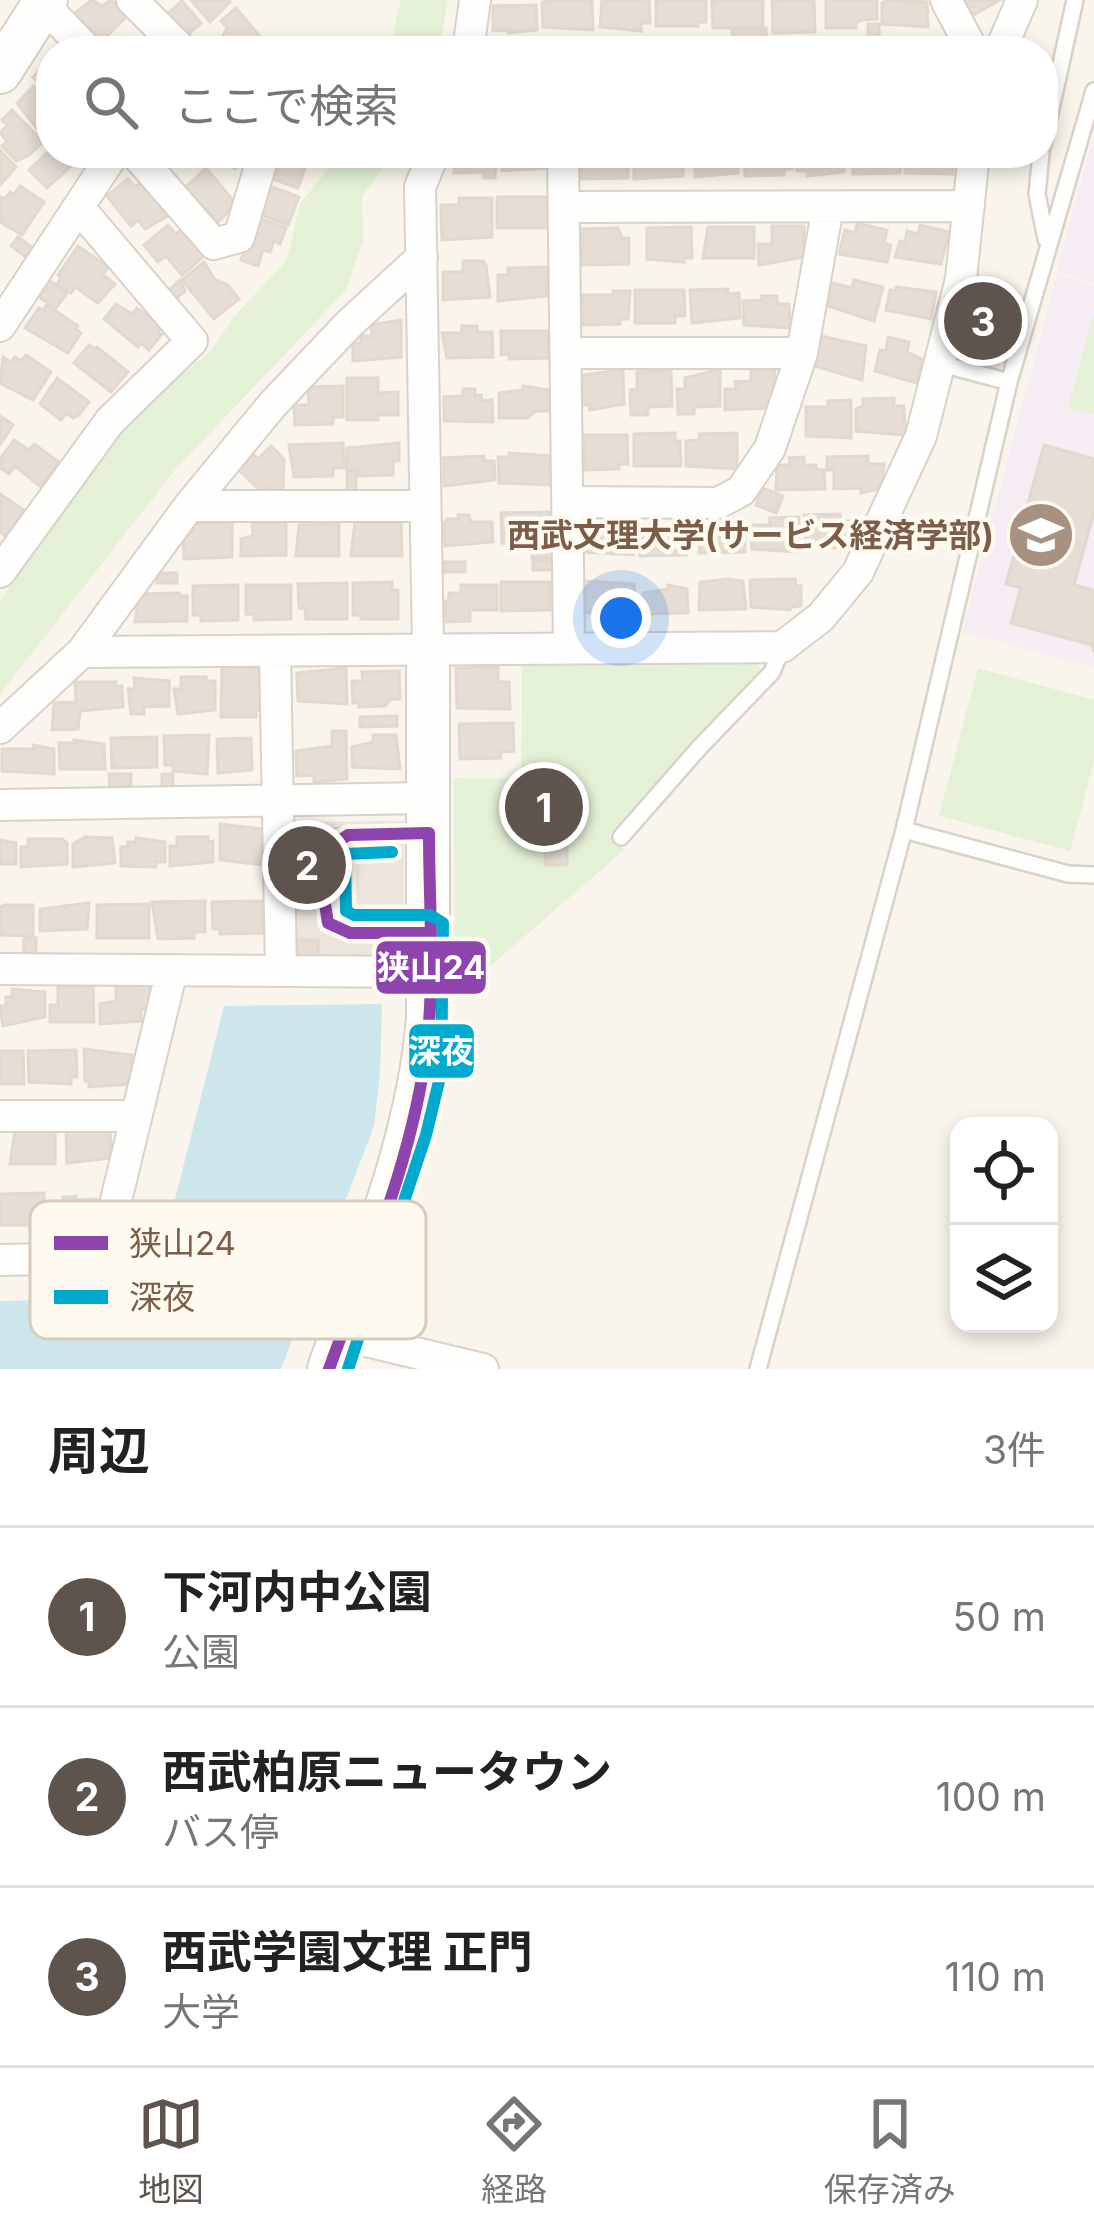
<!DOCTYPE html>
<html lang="ja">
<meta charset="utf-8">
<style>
body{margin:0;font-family:Inter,"Noto Sans JP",sans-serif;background:#f2f2f2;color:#222}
.controls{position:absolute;right:36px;bottom:36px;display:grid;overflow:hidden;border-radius:24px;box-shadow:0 6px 18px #0003}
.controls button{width:108px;height:108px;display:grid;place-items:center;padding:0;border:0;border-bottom:3px solid #e0e0e0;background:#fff;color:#222;font:60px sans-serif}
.you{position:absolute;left:621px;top:618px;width:42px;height:42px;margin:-30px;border:9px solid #fff;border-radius:50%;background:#1a73e8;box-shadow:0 0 0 18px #1a73e833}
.badge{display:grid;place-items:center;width:78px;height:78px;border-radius:50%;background:#5e544d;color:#fff;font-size:39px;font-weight:700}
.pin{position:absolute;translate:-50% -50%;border:6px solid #fff;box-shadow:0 3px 12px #0006}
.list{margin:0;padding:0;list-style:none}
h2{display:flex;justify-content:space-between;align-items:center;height:156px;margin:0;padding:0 48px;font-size:51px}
h2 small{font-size:39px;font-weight:400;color:#767676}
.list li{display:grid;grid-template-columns:78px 1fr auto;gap:36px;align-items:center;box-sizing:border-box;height:180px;padding:0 48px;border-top:3px solid #e0e0e0}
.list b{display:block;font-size:45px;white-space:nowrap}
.list p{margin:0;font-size:39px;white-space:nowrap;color:#767676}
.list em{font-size:39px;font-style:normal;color:#767676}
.icon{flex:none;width:66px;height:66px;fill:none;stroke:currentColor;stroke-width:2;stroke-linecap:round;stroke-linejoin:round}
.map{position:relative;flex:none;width:1094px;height:1369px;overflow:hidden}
.search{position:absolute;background:#fff;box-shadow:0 6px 18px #0003;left:36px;right:36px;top:36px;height:132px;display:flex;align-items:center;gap:30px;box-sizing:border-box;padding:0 42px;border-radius:48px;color:#767676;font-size:45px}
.sheet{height:696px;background:#fff}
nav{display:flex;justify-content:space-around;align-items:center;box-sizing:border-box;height:168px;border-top:3px solid #e0e0e0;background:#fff;font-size:33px;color:#767676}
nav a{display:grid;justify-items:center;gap:6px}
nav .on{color:#5e544d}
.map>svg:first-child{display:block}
.industrial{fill:#ece5dd}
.education{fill:#f6ecf4}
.green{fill:#e4f1d6}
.water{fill:#cce6eb}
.building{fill:#e6ddd4;stroke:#e2d8ce;stroke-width:3}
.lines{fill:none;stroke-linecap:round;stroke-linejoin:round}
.lane-casing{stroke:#d8d2ca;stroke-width:20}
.street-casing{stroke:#d8d2ca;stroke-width:34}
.secondary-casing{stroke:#d9d1c8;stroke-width:46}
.lane{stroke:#fefefc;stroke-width:15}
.street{stroke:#fefefc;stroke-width:30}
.secondary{stroke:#fefefc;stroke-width:42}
.bus-1-casing{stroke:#fffaef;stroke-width:21}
.bus-2-casing{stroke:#fffaef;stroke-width:21}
.bus-1{stroke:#8e44ad;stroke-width:12}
.bus-2{stroke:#00a9ce;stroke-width:12}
.labels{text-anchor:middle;stroke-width:9;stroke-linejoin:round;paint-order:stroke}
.poi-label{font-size:33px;font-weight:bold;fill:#7b5d49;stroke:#fffaef;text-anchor:end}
.key{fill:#fffaef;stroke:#d7cbbd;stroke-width:3}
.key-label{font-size:33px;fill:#7b5d49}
.line-badge{stroke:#fffaef;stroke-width:4.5}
.badge-label{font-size:33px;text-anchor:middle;font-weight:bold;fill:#fff}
</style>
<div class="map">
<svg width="1094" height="1369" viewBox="0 0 1094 1369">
<rect width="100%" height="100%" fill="#f9f5ec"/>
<path class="industrial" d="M404,821V963L301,962L294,955V822Z"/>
<path class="education" d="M1094,135V283L1056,272Z
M1057,275L1094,286V666L962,632Z"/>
<path class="green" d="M401,0H448L439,51H389Z
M341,153H394L362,196L363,240L346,290L175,470L0,694V601L109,444L149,400L209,353L234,317L287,260L300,204Z
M1094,313V414L1068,407Z
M755,659L761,671L609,835L624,850L472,982L455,979L454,778L521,779L522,663Z
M978,668L1094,700V762L1070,851L939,816Z"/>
<path class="water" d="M382,1004L380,1074L374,1126L281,1369H0V1301L150,1298L224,1006Z"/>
<path class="building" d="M92,0L102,6L111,0L127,16L102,41L75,13Z
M191,0H228L230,2L210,22Z
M554,0H592L593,30L543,27L542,2Z
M602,0H649L650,23H641V31L600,27Z
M656,0H706V22H698V26H656Z
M728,0H763V28H713L712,1Z
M814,0L815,32L773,33L772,1Z
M826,0H877V19L862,20L856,23V28H826Z
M888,0L927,2L928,27L882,24V3Z
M962,0H1000L975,14H970Z
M182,1L201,23L184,38L165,16Z
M536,5L537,30L508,33V30L493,31V6Z
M236,8L263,40L251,51H233L222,38L227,28L221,21Z
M868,24H879V45H868Z
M766,28L767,48H733L732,29Z
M51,60V95L33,77Z
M34,86L51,103V130L44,137L17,103Z
M12,110L43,142L28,156L16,161L2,146L7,141L0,133L7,125L2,120Z
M51,149V153H75L80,158L47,188L29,170Z
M0,150L16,167L0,185Z
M216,153L252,154L235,169Z
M283,153H310L298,188L273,179Z
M497,153L495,178H484V172L454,173L456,153Z
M502,153H545L546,168L502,171Z
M581,153H628V178L581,179Z
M634,153H683V176L634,179Z
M687,153H737L738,173L695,177V164H688Z
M744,153H791L792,169H784V175L745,176Z
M797,153H844V172L807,176V171H797Z
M853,153H901L900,173L853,174Z
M905,153H953V174L905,173Z
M206,168L236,204L218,222L185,188Z
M128,179L135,187L141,182L169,215L145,229L138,220L131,226L107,196Z
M20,186L44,202L22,235L0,222V197L6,198L10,192L14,195Z
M269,186L299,197L288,225L259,214Z
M497,197H547V228H497Z
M459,198H492V237L442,240L441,205H459Z
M256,217L286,228L280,244L274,241L270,252L263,250L258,266L241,260Z
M857,223L887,230L884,243L891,245L887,262L839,254L845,230L855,233Z
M168,225L176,234L181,230L204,256L182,275L166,256L158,262L144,245Z
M920,225L949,232L941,264L895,257L900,241L905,242L907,231L918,234Z
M772,226H804V257L759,265L758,244H772Z
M691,227L692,258H684V262L647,259V228Z
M708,227H754V258H703Z
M618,228L622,238H629V264L582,265V229Z
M18,237L37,251L30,260L11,246Z
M78,246L108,267L103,275L115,284L98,303L75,287L71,293L57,284L61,278L58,275Z
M463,261H483L486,265L490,297L443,300V272H463Z
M204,262L215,280L227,284L239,299L214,319L182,280Z
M547,267V296L498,301V275H508V268Z
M180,280L185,291L172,302L165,294Z
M854,280L883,287L874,321L828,306L833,283L852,288Z
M50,281L67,293L56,308L39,297Z
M896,287L936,292L931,319L886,310L890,290L895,291Z
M728,289V294L739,293L740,318L692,323L690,290Z
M635,290H684L685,316H675V323H635Z
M613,291H630L628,319H620V324L582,325V295H613Z
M762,296H777V304H789L790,328L744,325L743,301L762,300Z
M116,304L132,314L137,308L162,327L158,332L162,334L149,350L141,343L138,347L104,319Z
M47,305L78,326L76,329L81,333L68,353L25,328L39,308L43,310Z
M401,320V357L353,361V344L361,343V336H372L371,325Z
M462,326H477V332H492L493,357L447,358L442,333H462Z
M501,331H548L549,358L509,359V354L501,355Z
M821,336L866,346L862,380L814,366Z
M888,337L909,342L907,352L922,359L917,383L875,371L880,350L886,351Z
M89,345L95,349L97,347L128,372L111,392L74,363Z
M26,355L51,372L33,400L0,383L3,357L11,362L15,357L21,361Z
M775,369L772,408L725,410V389H736L735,382L751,381V370Z
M623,370L624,404L590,410V405H583L582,375Z
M671,371L672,406L648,407V415H631L630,390H637V372Z
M712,371H720V406L694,407V414H678L677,389H685V378Z
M57,378L89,402L78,416L73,418L66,413L61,420L40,404Z
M347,378H378V393L398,392V415H378V420H347Z
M343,386V417H333V424L295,425L294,405H309L308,387Z
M523,386L549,390L550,411H536L527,418H499V393L523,390Z
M463,389H475V396L481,395L482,401L492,400L493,422L444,421V397L463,396Z
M894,398V406H904L905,435L856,431V409L863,406V399Z
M851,400V438L806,436V407H828V401Z
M0,416L13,425L0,445Z
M675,433V441H680L681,466H634V434Z
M737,433V469L686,466V441L699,440V434Z
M584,435H627L628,464H619V469L585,470Z
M14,440L29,450L34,444L59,462L41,487L15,466L9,474L0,468L2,456Z
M343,443L344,468H333V476L294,477L289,445Z
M399,443V461H393V475L357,476V470H347V448Z
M1044,445L1094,459V512L1074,585L1094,590V652L1092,645L1011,623L1021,588L1006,584Z
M271,446L284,459L283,488L277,494L269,487L262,493L238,469L253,454L258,459Z
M509,453L550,456V485L499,483L498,457H509Z
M484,456V461H494L495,480L444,486V458Z
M868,456V464H884L882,488L861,493V488L834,489V470H827V457Z
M804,457V465H816V469L824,470L825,489L776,490L777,465H790L789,458Z
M347,473H356V494H347Z
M763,488L783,496L776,513L756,505Z
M0,494L25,511L5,536L0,532Z
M549,512L550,544L502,543L501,513Z
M840,514V521H856L857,546L853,549L805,546L804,515Z
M458,515H469L471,522H492L493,542L445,546L444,524L447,519H458Z
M799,517L800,552L752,549L751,525H770V518Z
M712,518H744L745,552L699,553L702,532H712Z
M627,519L633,555L585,552L584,520Z
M401,520L402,556H351L355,521Z
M232,522V557L184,559L183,531H193V525L204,523Z
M252,522H286V555L241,556V539L253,536Z
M339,524V556H296L299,525Z
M681,529V533H686V555L640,556V537H651V530Z
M552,548L553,558H532V549Z
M554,560V570H533V561Z
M444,562H465V572H444Z
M157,573H177V583H157Z
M728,579L743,581L746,609L699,610L700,582Z
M795,579L796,586H801V606L790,607V610L751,607L750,580Z
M585,581L634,584L635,606L616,609V613H585Z
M392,582V590H398V619H361V615H353V583Z
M501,582H550V610L501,611Z
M347,583V619H306L305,608H299L298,584Z
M238,585V620L201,621V615H193V586Z
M246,585H291V619L254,620V614H246Z
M461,585H497V610H470V621L446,622L445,601H449V593H461Z
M668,585L687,589L688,613L643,614V593L668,589Z
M179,593L180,596H187V621L135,622L139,594Z
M222,667H257L260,672L263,710H256V717H221Z
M498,667V682H509L510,709L457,708L456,668Z
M346,668L347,704L298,701L297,673Z
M399,671L400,699H391L385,706L359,707V703H353L352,681H363L362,672Z
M181,677H206V681H215V710L178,714L174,689H181Z
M134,678L169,681V706L144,707V714H131L128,689H135Z
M75,682H116V686H122L123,707L80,711L78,729L52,730L54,703L76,702Z
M397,716V726L360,727V717Z
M513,723L514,751L500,752L501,758L460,759L459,724Z
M332,731H346L347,779L314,782V775L297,776L296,751L332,746Z
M209,735L207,774L173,771V765H165L164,736Z
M373,735H396L400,769L352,767V747L373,742Z
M157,737V767L112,768L111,738Z
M251,738L252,770L218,773L217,739Z
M74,740L104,744L105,769H60L59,743H74Z
M33,745L54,749V774L2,771V749H34Z
M109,774H131V794H110Z
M162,774H173V795H162Z
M220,824L263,829V865L220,860Z
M85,837L112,838L115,863L73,867V844Z
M177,837H208V842L213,841V862L170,866V846H177Z
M136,838L165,842V862H156V867L121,866V847H128V842H136Z
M28,839H62L67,843V864L21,867V847L28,846Z
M0,840L16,843V864H0Z
M546,845H567V865H545Z
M205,901V932H194V938L158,939L152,902Z
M262,901L263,933L220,934V929H213L212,902Z
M89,903L87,929L40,931V909Z
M149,904V938H97V905Z
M5,905H33V936L0,935V907Z
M24,938H36V958H24Z
M297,940H318V960H298Z
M150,985V1009H141V1021L100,1024V1004L116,1001V987Z
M58,986L93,987L94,1022H50V1005H58Z
M12,989L45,992V1017L3,1026L0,1006H6V997H12Z
M84,1049L132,1055V1084L89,1087V1081H85Z
M76,1050L77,1077H71V1084L29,1082L28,1051Z
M0,1051H23L24,1084H0Z
M110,1128L111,1158L67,1163L66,1130Z
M15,1130H55V1164H10Z
M44,1193L45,1225H0V1194Z
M76,1196V1200L96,1199L94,1232L51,1230V1206L64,1203L63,1197Z"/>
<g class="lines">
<defs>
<path id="lane" d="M1043,145L1075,0
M1041,153L1037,194L1046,239
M942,364L1009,382
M904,830L1068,874L1094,875
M621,837L699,748L772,672L782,647
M426,933H350L328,923C320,900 318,855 335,837L426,833
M758,1369L904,830L1009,382L1094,91"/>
<path id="street" d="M39,0L88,51
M132,0L183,51
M946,0L973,51
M468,51L475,0
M1000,51L1022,0
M135,153L214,244L239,237L264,153
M563,153L569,648
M564,207L969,206
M0,326L114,153
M567,353H802
M569,502L718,503L741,491L770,448L802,353L828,207
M189,506H425
M0,572L110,421L192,341L80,209
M428,649L420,187L434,153
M82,652L782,647L821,617L858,572L921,436L961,279L974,153
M275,652L281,970
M0,728L82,652L189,506L273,404L349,324L422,257
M0,805L429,798
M0,969L428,972
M0,1116H134
M0,1260L102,1258L172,970
M341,1335L483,1369"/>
<path id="secondary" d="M0,72L46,0
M329,1369C369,1255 418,1140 428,1019V649"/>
</defs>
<use href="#lane" class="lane-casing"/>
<use href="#street" class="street-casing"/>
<use href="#secondary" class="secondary-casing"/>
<use href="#lane" class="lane"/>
<use href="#street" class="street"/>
<use href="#secondary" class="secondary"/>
<defs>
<path id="bus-1" d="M329,1369C367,1264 414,1156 427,1044C435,974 429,903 429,833L348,835L330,847L322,885L328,923L350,933H428"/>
<path id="bus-2" d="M348,1369L426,1135L441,1073L443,923L430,915H354L346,911L345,854L392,852"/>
</defs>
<use href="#bus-1" class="bus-1-casing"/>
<use href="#bus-2" class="bus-2-casing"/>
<use href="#bus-1" class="bus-1"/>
<use href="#bus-2" class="bus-2"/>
</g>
<defs>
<symbol id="school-disc" viewBox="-11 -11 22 22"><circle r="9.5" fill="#a79282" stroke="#fffaef"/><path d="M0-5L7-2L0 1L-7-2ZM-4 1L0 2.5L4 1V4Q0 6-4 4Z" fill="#fff"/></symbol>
</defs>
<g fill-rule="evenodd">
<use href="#school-disc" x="1003" y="497" width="76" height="76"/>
</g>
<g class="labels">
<g class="poi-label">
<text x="994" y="547">西武文理大学(サービス経済学部)</text>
</g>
</g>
<rect x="30" y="1201" width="396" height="138" rx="18" class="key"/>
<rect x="54" y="1236" width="54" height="14" fill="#8e44ad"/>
<rect x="54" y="1290" width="54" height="14" fill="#00a9ce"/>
<g class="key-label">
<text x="129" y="1255">狭山24</text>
<text x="129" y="1309">深夜</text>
</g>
<g class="line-badge">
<rect x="374" y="939" width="114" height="57" rx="12" fill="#8e44ad"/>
<rect x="407" y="1022" width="69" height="58" rx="12" fill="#00a9ce"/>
</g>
<g class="badge-label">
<text x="431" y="979">狭山24</text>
<text x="441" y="1063">深夜</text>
</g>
</svg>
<div class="controls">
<button><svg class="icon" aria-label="locate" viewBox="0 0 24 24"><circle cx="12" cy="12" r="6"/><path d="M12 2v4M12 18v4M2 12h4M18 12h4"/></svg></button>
<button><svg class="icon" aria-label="layers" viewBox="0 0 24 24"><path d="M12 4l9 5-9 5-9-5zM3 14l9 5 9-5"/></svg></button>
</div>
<div class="you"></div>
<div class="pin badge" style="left:544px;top:807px">1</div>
<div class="pin badge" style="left:307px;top:865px">2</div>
<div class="pin badge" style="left:983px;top:321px">3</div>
<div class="search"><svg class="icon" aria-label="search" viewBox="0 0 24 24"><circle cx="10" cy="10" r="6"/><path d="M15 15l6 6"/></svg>ここで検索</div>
</div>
<section class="sheet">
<h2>周辺<small>3件</small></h2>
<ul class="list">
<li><span class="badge">1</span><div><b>下河内中公園</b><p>公園</p></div><em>50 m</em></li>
<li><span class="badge">2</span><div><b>西武柏原ニュータウン</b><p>バス停</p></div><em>100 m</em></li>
<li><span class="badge">3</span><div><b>西武学園文理 正門</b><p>大学</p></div><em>110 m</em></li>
</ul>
</section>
<nav>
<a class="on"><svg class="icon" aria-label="map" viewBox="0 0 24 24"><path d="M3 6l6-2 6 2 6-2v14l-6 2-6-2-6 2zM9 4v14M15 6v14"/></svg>地図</a>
<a><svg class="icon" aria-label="directions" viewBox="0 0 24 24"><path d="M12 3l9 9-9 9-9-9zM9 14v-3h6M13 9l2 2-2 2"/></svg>経路</a>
<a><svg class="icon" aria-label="saved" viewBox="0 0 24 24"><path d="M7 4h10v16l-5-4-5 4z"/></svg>保存済み</a>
</nav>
